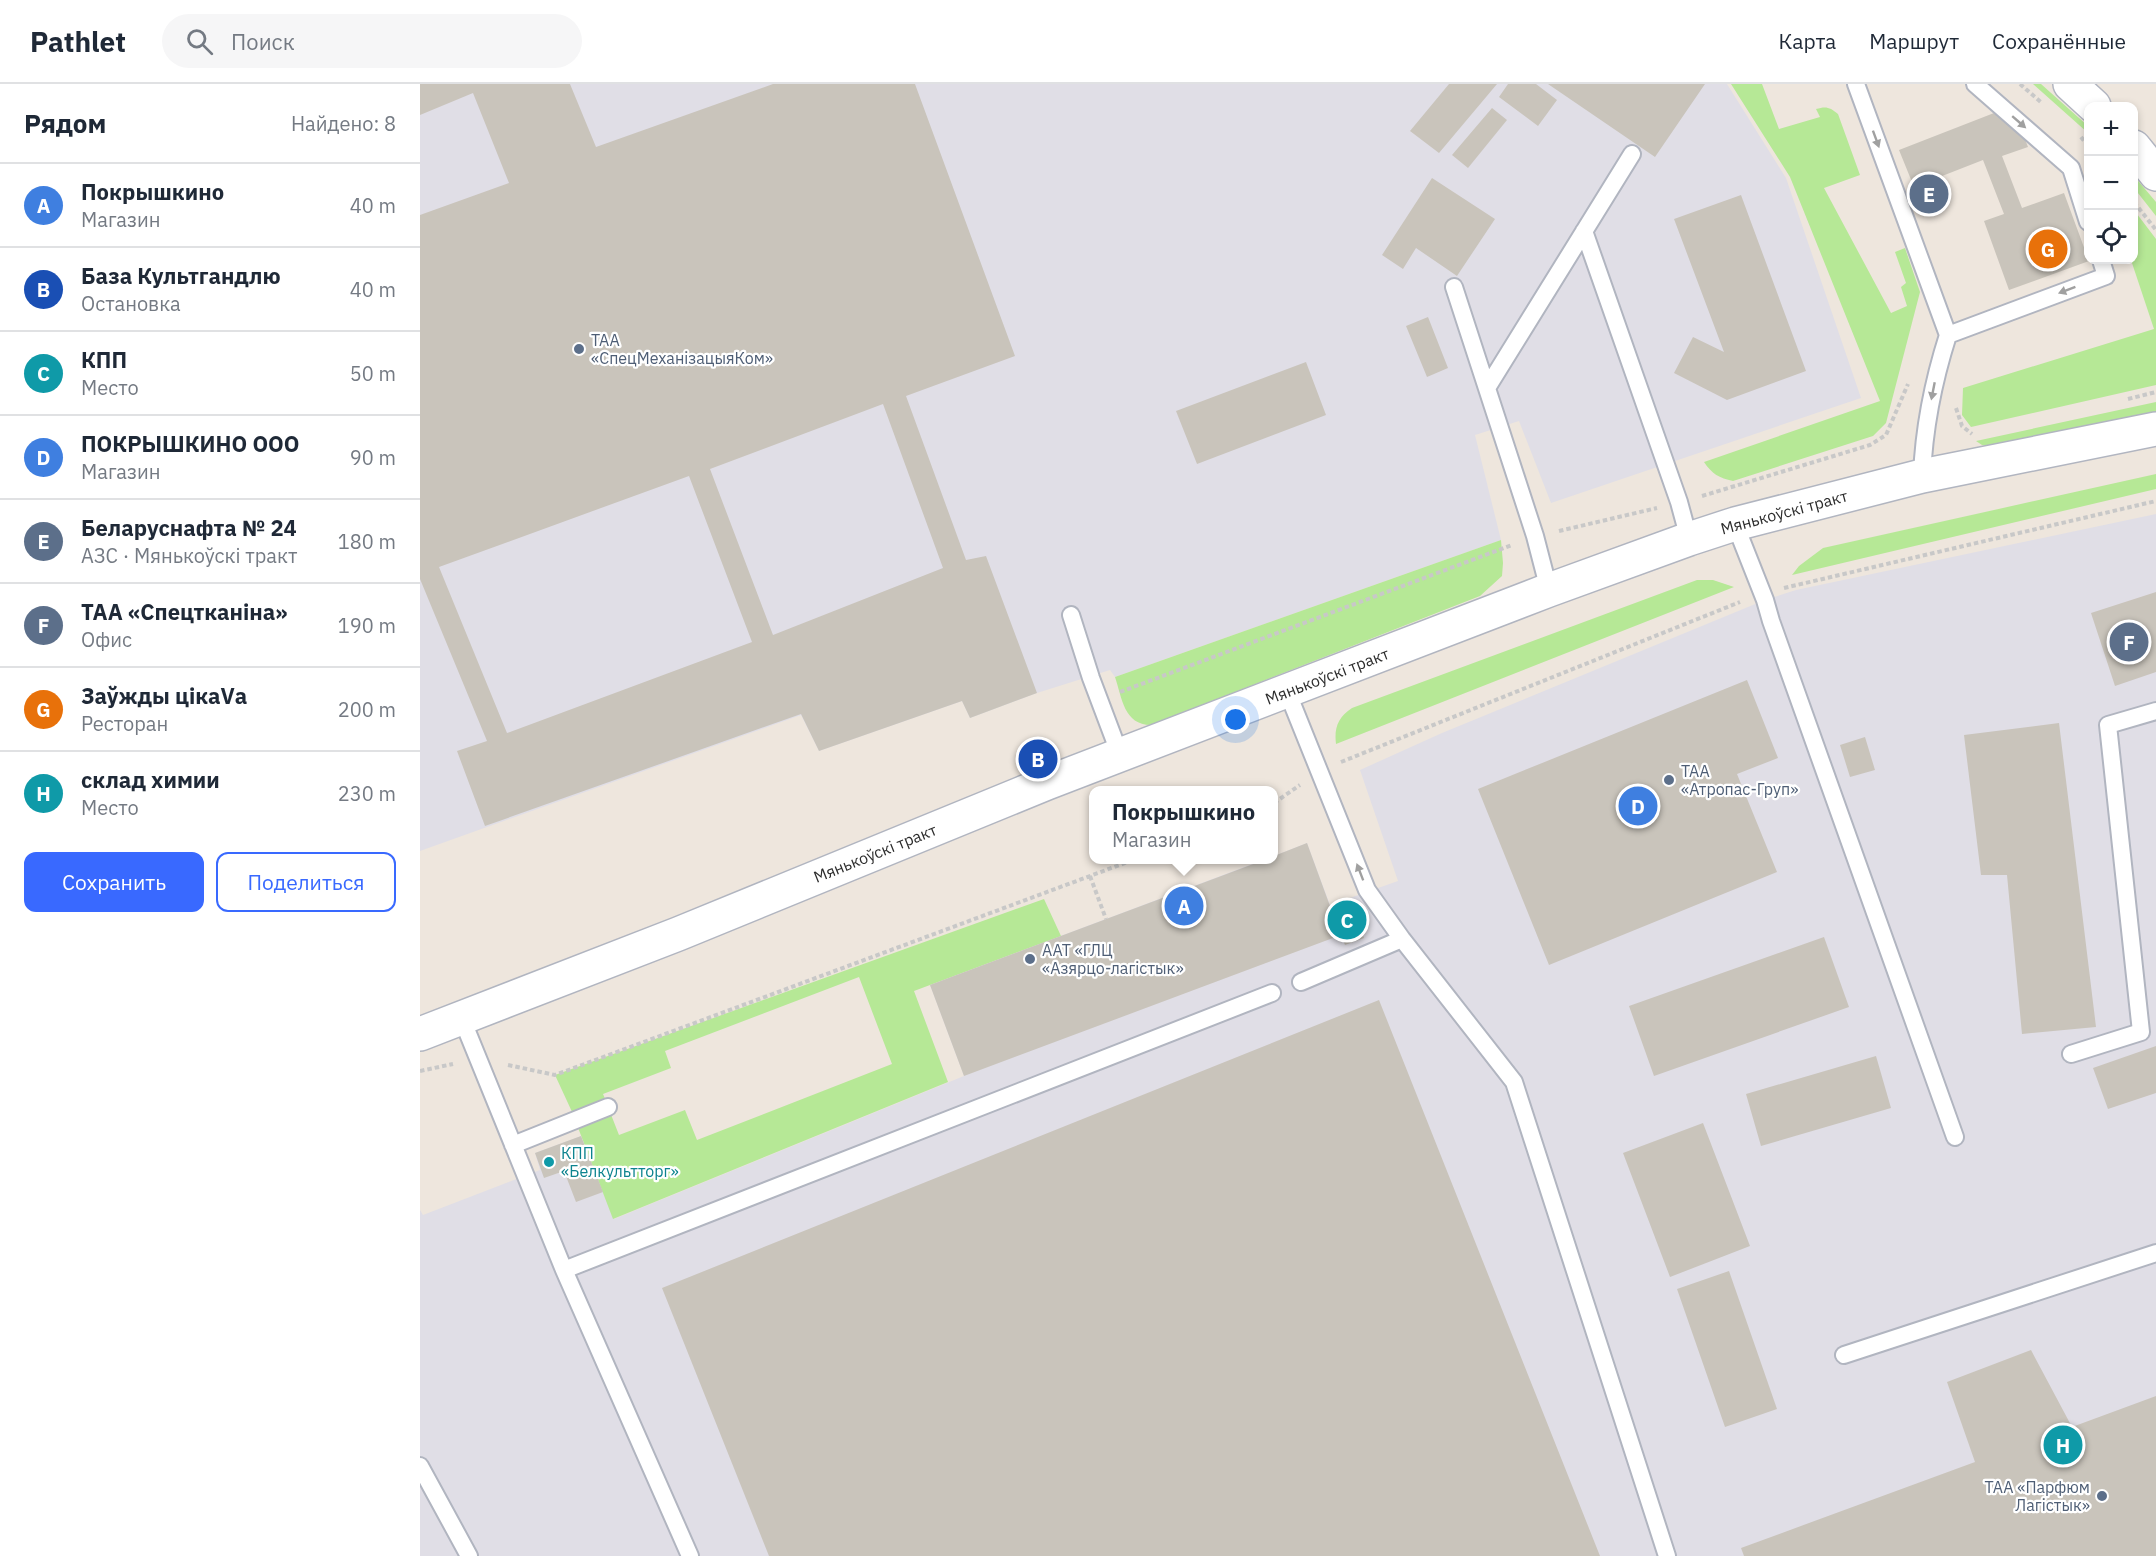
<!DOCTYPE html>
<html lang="ru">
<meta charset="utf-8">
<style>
body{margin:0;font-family:"IBM Plex Sans",sans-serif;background:#f6f6f7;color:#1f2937}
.controls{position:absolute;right:18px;top:18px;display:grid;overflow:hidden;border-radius:12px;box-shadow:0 3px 9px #0003}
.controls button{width:54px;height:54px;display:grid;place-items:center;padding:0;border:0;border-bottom:2px solid #e0e1e3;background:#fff;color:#1f2937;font:30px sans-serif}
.you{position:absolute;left:816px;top:636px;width:21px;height:21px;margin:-15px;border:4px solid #fff;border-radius:50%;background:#1a73e8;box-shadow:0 0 0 9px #1a73e833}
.badge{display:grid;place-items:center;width:39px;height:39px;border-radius:50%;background:#3969ff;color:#fff;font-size:20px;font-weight:700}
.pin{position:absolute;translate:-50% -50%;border:3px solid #fff;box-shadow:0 2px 6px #0006}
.popup{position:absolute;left:669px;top:702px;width:189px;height:78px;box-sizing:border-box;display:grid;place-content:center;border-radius:12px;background:#fff;filter:drop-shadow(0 2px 4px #0005);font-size:20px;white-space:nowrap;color:#747a83}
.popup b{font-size:22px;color:#1f2937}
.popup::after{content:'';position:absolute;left:50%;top:100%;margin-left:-12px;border:12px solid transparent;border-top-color:#fff}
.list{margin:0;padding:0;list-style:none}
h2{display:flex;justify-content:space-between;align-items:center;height:78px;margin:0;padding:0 24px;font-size:26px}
h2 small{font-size:20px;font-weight:400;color:#747a83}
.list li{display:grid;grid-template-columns:39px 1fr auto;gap:18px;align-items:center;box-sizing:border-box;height:84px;padding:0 24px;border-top:2px solid #e0e1e3}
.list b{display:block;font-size:22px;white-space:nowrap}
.list p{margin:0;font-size:20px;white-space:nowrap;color:#747a83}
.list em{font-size:20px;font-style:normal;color:#747a83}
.actions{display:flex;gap:12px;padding:18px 24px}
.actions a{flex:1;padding:14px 0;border:2px solid #3969ff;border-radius:12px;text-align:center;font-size:21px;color:#3969ff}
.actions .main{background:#3969ff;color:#fff}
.icon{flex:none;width:33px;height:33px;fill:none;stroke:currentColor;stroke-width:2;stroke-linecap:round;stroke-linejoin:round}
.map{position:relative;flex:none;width:1736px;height:1472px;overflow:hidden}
header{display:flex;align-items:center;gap:36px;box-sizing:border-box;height:84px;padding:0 30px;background:#fff;border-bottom:2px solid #e0e1e3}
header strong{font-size:28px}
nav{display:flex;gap:33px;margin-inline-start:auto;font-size:21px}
.search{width:420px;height:54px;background:#f6f6f7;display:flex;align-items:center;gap:15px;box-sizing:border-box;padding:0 21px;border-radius:33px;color:#747a83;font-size:22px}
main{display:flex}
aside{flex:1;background:#fff}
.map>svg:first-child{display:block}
.industrial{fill:#e0dee6}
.green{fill:#b6e896}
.building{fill:#c9c4bb;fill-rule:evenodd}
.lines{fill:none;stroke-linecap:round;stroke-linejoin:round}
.lane-casing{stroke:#b1b5c0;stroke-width:20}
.secondary-casing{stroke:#b1b5c0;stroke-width:36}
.path{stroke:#c8c8c8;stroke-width:4;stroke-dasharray:4.5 3;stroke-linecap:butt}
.lane{stroke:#fff;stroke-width:16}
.secondary{stroke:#fff;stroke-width:33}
.oneway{fill:#a0a0a0}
.service-dot{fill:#5c6f8a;stroke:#fff;stroke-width:2}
.culture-dot{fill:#0f9aa8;stroke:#fff;stroke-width:2}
.labels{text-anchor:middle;stroke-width:4.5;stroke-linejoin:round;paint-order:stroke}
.service-label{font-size:16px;fill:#4e5e75;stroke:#fff;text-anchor:start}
.street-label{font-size:16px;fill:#2c2c2c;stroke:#fff}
.culture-label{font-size:16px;fill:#0d838f;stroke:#fff;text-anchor:start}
</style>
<header>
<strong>Pathlet</strong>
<div class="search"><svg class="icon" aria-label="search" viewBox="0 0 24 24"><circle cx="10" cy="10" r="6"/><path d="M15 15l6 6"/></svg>Поиск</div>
<nav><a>Карта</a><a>Маршрут</a><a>Сохранённые</a></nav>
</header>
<main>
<aside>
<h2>Рядом<small>Найдено: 8</small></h2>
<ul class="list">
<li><span class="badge" style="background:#3f7fe0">A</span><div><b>Покрышкино</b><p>Магазин</p></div><em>40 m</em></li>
<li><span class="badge" style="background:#1a4fb4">B</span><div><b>База Культгандлю</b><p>Остановка</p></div><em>40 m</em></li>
<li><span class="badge" style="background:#0f9aa8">C</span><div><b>КПП</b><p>Место</p></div><em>50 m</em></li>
<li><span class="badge" style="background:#3f7fe0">D</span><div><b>ПОКРЫШКИНО ООО</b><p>Магазин</p></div><em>90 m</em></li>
<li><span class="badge" style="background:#5c6f8a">E</span><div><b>Беларуснафта № 24</b><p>АЗС · Мянькоўскі тракт</p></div><em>180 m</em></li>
<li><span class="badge" style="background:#5c6f8a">F</span><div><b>ТАА «Спецтканіна»</b><p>Офис</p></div><em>190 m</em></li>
<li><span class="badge" style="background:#e8710a">G</span><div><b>Заўжды цікаVа</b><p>Ресторан</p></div><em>200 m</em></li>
<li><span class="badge" style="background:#0f9aa8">H</span><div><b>склад химии</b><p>Место</p></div><em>230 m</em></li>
</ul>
<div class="actions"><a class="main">Сохранить</a><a>Поделиться</a></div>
</aside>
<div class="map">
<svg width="1736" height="1472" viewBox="0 0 1736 1472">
<rect width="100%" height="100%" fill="#eee6dd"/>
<path class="industrial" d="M0,0H1307L1366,94L1441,314L1131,419L1099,337L1055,351L1081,456L695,593L690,586L617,609L550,634L542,617L399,667L381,631L0,767Z
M1736,430V1472H0V1126L3,1131L120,1086L115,1069L161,1052L194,1135L544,992L510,901L843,776H854V772L887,759L910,821L978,797L940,686L1022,649L1345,516L1376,506Z"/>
<path class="green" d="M1311,0H1342L1359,45L1400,33L1396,25C1406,22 1410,23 1418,30L1440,91L1404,104L1471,229L1487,222L1481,203L1486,199L1475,168L1485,164L1500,208L1466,339L1453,352L1313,397C1299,394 1292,390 1284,378L1460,317L1370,93Z
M1613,0H1621L1668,42V49Z
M1714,92L1736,118V132L1714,104Z
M1714,126L1736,155V301L1551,343L1542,331L1543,304L1734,245L1711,176H1714Z
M1736,318V328L1577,363L1562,361L1556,357Z
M1736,390V405L1372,491L1379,482L1403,464Z
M1081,456L1083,479L1082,492L1060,512L731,641C704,641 702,614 695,593Z
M1277,496H1293L1314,503L916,660C914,644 918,633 932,624Z
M624,815L641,852L494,907L528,998L193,1135L157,1041L190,1028L199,1051L265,1026L277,1056L472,980L439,893L245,967L251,984L183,1010L186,1017L153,1030L135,991Z"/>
<path class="building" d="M0,0H150L176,63L353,0H495L595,272L486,312L546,476L566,472L617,609L550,634L542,617L399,667L381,630L65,742L37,667L67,657L0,495V131L89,99L53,9L0,31ZM463,320L523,484L353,551L290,385ZM269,392L332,558L87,649L19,483Z
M1029,0H1077L1019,69L990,47Z
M1088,0H1116L1137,16L1118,42L1079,13Z
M1128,0H1285L1235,73Z
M1592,22L1608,63L1582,72L1602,124L1644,109L1669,177L1589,206L1564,137L1584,130L1563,76L1494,103L1479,66Z
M1072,24L1087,36L1048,84L1032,71Z
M1012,94L1075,135L1037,192L996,164L983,185L962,171Z
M1321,111L1386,287L1307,316L1254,289L1273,253L1304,268L1254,135Z
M1008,233L1028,284L1007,293L986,242Z
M886,278L906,331L777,380L756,327Z
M1736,508V588L1695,602L1671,529Z
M1327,596L1358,674L1317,690L1357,788L1129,881L1058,705Z
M1639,639L1676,943L1602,950L1587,791H1561L1544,651Z
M1445,653L1455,686L1430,693L1420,661Z
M887,759L910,822L930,814L944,854L925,861L921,851L544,992L510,901L844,776H854V772Z
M1404,853L1429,923L1234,992L1209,922Z
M959,916L1180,1472H349L242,1204Z
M1736,962V1009L1688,1025L1673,984Z
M1456,972L1471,1024L1341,1062L1326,1010Z
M1283,1039L1330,1162L1250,1193L1203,1069Z
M161,1052L183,1108L156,1118L144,1087L124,1094L115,1069Z
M1309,1187L1357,1325L1305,1343L1257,1205Z
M1611,1266L1652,1343L1736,1312V1472H1324L1321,1464L1555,1378L1527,1298Z"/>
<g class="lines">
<defs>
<path id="lane" d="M1436,0L1528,251C1513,298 1504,342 1502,392
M1555,0L1651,84L1668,138
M1164,147L1259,418L1269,455
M1034,203L1115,452L1129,506
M1528,251L1686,192L1681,176
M1067,304L1212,70
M1315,440L1345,516L1351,537L1535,1053
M651,531L671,594L700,671
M867,607L947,806L982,855L1094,998L1247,1472
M881,898L982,855
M42,935L144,1186
M1651,970L1721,948L1688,641L1736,627
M93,1061L188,1023
M1424,1271L1736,1169
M0,1382L49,1472
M270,1472L144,1186L852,909"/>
<path id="secondary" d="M1650,0L1674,22
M1714,63L1736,90
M0,950L258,850L627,699L1129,506L1269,455L1315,440L1502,392L1736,345"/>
</defs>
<use href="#lane" class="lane-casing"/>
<use href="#secondary" class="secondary-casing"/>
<path class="path" d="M1600,0L1622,19
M1661,53L1668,62
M1714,118L1736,146
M1708,315L1736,308
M1536,324L1542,342L1552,350
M1282,412L1450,361L1466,351L1488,300
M1139,447L1237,424
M1364,504L1736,417
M700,608L1092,461
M921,678L1320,518
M854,719L880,701
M670,792L686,835
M88,981L135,991L713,776
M0,987L33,980"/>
<use href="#lane" class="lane"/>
<use href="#secondary" class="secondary"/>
</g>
<defs><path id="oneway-solid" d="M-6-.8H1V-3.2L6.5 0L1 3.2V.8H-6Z" transform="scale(1.5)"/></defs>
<g class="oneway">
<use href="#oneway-solid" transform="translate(1599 38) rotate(41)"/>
<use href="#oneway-solid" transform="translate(1456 55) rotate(70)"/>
<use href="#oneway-solid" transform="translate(1647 206) rotate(159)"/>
<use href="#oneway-solid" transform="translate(1513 307) rotate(101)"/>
<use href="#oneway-solid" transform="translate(940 788) rotate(-111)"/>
</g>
<g class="service-dot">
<circle cx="159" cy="265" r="6"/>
<circle cx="1249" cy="696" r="6"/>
<circle cx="610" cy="875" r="6"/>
<circle cx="1682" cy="1412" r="6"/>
</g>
<circle class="culture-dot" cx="129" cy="1078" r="6"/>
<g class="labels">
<g class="service-label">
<text x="171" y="262">ТАА<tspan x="171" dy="18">«СпецМеханізацыяКом»</tspan></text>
<text x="1261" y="693">ТАА<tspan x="1261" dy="18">«Атропас-Груп»</tspan></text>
<text x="622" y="872">ААТ «ГЛЦ<tspan x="622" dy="18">«Азярцо-лагістык»</tspan></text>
<text x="1670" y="1409" text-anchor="end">ТАА «Парфюм<tspan x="1670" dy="18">Лагістык»</tspan></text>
</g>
<g class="street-label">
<text transform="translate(1364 428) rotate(-15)" y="6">Мянькоўскі тракт</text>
<text transform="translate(907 592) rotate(-21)" y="6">Мянькоўскі тракт</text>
<text transform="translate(455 769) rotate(-22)" y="6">Мянькоўскі тракт</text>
</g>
<g class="culture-label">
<text x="141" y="1075">КПП<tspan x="141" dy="18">«Белкультторг»</tspan></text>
</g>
</g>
</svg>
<div class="controls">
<button>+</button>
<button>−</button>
<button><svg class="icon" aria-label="locate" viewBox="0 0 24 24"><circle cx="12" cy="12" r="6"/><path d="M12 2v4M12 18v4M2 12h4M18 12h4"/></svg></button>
</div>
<div class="you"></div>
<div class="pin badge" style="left:764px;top:822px;background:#3f7fe0">A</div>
<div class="popup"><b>Покрышкино</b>Магазин</div>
<div class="pin badge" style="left:618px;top:675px;background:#1a4fb4">B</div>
<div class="pin badge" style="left:927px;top:836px;background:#0f9aa8">C</div>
<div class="pin badge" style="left:1218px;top:722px;background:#3f7fe0">D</div>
<div class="pin badge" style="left:1509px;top:110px;background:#5c6f8a">E</div>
<div class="pin badge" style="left:1709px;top:558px;background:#5c6f8a">F</div>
<div class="pin badge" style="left:1628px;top:165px;background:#e8710a">G</div>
<div class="pin badge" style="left:1643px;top:1361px;background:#0f9aa8">H</div>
</div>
</main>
